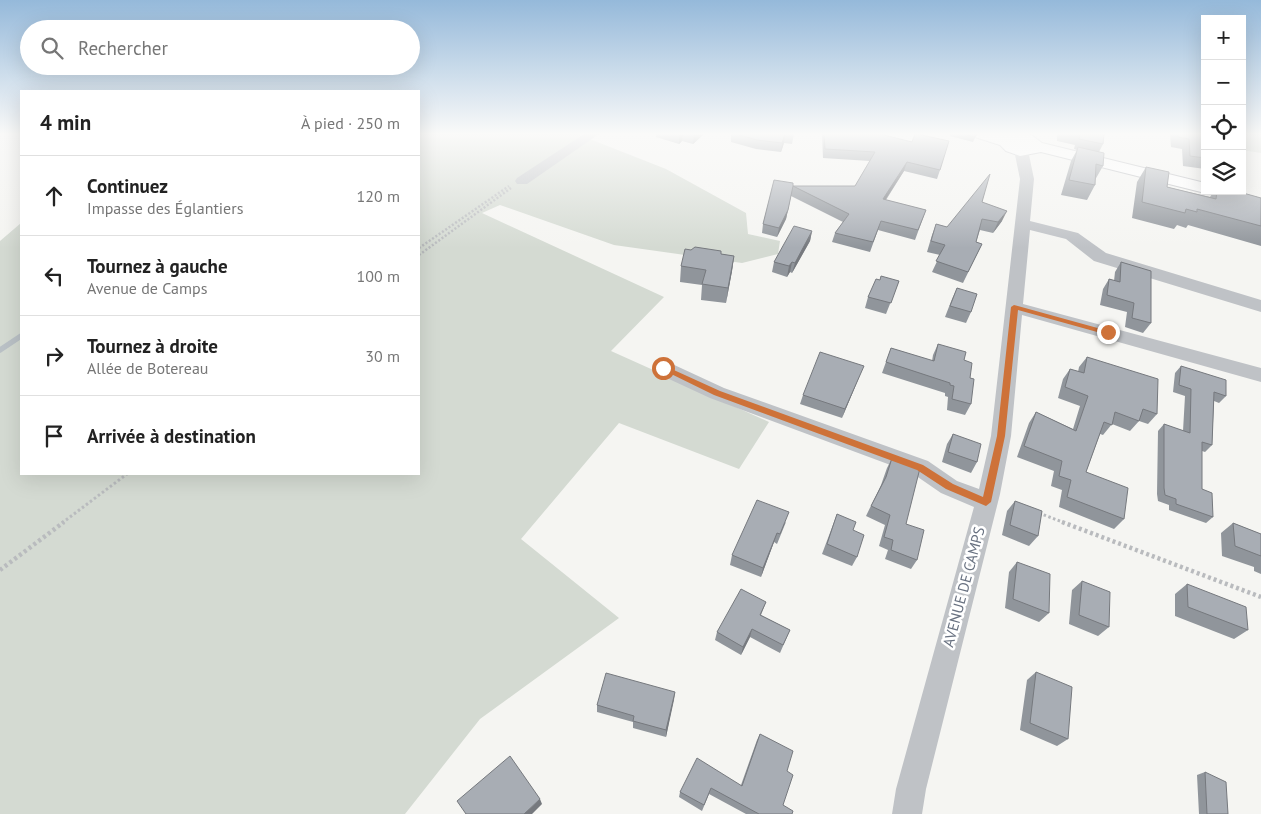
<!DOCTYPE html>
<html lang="fr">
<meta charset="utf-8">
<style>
body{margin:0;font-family:"PT Sans",sans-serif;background:#f6f6f6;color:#222}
.controls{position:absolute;right:15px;top:15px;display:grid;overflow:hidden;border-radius:0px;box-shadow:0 5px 20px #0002}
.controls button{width:45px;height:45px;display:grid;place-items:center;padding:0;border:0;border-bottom:1px solid #e0e0e0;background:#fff;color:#222;font:25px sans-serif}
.stop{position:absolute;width:15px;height:15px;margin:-11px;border:4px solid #ce7239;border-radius:50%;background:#fff}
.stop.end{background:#ce7239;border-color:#fff;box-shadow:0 1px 5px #0008}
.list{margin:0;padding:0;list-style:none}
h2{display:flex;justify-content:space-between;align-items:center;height:65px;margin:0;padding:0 20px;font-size:21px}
h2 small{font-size:16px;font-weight:400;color:#767676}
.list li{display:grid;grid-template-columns:32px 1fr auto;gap:15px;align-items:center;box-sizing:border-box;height:80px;padding:0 20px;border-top:1px solid #e0e0e0}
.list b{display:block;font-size:19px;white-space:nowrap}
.list p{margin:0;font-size:16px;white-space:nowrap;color:#767676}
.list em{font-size:16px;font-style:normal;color:#767676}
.icon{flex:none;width:28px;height:28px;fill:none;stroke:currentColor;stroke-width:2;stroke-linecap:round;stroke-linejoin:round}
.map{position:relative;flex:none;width:1261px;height:814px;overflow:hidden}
.search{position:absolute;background:#fff;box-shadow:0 5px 20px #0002;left:20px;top:20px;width:400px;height:55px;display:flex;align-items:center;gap:12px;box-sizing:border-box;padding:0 18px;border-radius:28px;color:#767676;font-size:19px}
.panel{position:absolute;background:#fff;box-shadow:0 5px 20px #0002;left:20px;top:90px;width:400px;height:385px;border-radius:0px}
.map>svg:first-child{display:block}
.green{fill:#d4dad2}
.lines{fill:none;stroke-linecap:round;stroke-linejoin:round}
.stream{stroke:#bac1c6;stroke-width:5.5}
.major-casing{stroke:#b3b5ba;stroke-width:2}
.path-far2{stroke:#b9bbbe;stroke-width:2.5;stroke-dasharray:2 2;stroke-linecap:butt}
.path-far1{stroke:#b9bbbe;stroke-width:3;stroke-dasharray:2.5 2.5;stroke-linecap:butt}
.path{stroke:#b9bbbe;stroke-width:4.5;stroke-dasharray:3 3;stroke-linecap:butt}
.minor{fill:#bfc2c6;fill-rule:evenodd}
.major{fill:#fff;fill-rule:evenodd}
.wall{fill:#90959b}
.shaded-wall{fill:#76797e}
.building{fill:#a8adb4;stroke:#76797e}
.route{fill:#ce7239}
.labels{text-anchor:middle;stroke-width:5;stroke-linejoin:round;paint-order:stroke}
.street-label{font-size:15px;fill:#687180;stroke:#fff}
</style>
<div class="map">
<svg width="1261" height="814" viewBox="0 0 1261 814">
<rect width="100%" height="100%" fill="#f5f5f2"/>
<path class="green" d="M419,134H577L666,169L746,213L748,234L780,241L778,254L742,263L614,245L500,205L482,213L664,297L611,351L769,422L739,469L619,423L521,539L619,618L480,719L405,814H0V241L21,223V474H419Z
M1242,134H1261V153L1242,150Z"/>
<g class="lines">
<path class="stream" d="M0,350L21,336"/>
<defs>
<path id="major" d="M973,134H1030L1042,143L1205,183V191H1212L1205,193L1041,152L1020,156L1006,151L1000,145L975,137Z"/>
</defs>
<use href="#major" class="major-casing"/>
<path class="path-far2" d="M419,248L509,186
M419,255L511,188"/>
<path class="path-far1" d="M1039,513L1065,523
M62,523L127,474"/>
<path class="path" d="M1062,522L1261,597
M0,570L64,522"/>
<path class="minor" d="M584,134H599L527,184H517L515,181L517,178Z
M1021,146L1028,150L1034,179L1030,221L1078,233L1106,253L1261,300V312L1094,261L1066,239L1030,230L1023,304L1261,368V382L1022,315L1011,436L1000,494L926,789L922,814H892L896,789L974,507L941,493L912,473L710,398L656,373L653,368L656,363L663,361L670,363L724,388L928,461L957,481L979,489L991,436L1020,179L1014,150Z"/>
<use href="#major" class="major"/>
</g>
<path class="wall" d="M656,134H704L693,144L682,141L679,144L656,137Z
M731,134H794L792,144L784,143L781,152L756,149L731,142Z
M822,134H883V135L940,170L937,179L904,171L886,200L926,210L915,240L878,230L870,252L832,242L835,233L843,222L791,196L786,219L777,237L762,233L763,224L793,186H855L870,161L823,158Z
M950,134H977L973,142L950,136Z
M1057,134H1104L1103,144L1099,152L1103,166L1095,180V185L1087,200L1061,195L1071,161L1077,150L1074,149L1075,145L1057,141Z
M1170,134H1205V169L1183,166L1182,149L1171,147Z
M1146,167L1167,187L1210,197L1214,191H1236L1261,198V246L1188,225L1186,228L1177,225L1174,229L1132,218L1137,182Z
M982,202L1002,221L993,233L980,230L976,242L982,244L963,283L932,272L940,255L927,252L932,235L936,224L947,227Z
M812,231L810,241L792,273L790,272L787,277L772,272L774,262Z
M721,254L734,256L732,271L726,303L701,300L702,285L680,282L681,266Z
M1121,262L1151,323L1143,333L1125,327L1127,312L1100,305L1103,289L1109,279L1114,281L1115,272Z
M880,280L899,281L886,314L865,308L868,297Z
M957,288L971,312L966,323L945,317L952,299Z
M938,344L964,360L970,378L971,404L965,415L947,410L948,397L945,396V393L882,373L891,348L932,361L933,355Z
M1087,357L1157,414L1148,424L1139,421L1130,431L1112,424L1103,435L1100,434L1086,472L1124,519L1114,529L1059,507L1062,490L1051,486L1054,471L1017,457L1029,423L1036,412L1073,429L1080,406L1058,398L1063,379L1070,369L1078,372L1079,367Z
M1181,366L1226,396L1219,403L1214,401L1212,445L1205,452L1202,451V489L1213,517L1206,523L1169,510V505L1158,501L1157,494L1158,431L1164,424L1183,431L1185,396L1173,392L1175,373Z
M860,375L842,418L800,404L803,395Z
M953,434L977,462L971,473L942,462L947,444Z
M892,458L906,524L917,560L911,569L885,559L888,550L879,546L885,525L866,516L881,485L887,468Z
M1015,501L1038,536L1029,546L1002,535L1007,511Z
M837,514L857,557L852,566L822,554Z
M786,522L777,544L774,542L761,577L730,565L732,555Z
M1233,523L1261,534V574L1254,571V567L1222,556L1221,533Z
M1017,562L1049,613L1039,622L1005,608L1009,572Z
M1082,581L1109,627L1098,636L1069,624L1072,590Z
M1187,584L1248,630L1234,639L1175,616V594Z
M766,602L761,615L790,630L780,653L750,637L741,655L715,640L717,632Z
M1036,672L1068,739L1057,746L1020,730L1027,680Z
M675,692L666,737L633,728V722L597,712V705Z
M760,734L787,771L783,805L792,814H746L709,794L702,811L679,797L680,792L741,785L757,740Z
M1205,772L1228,814H1199L1197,775Z"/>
<path class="shaded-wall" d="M679,134H683L682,141L679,144Z
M694,134H704L693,144Z
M785,134L784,143L781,152L782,143Z
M907,162L904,171L880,208L883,199Z
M788,210L786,219L777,237L779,228Z
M1007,211L1002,221L993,233L998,222Z
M812,231L810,241L792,273L795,263Z
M734,256L732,271L726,303L728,288Z
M792,262L790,272L787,277L789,266Z
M864,366L860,375L842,418L845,409Z
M777,533L774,542L761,577L763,568Z
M752,629L750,637L741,655L743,647Z
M675,692L674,700L666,737V730Z
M540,799L542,804L532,814H524Z"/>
<path class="building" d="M736,134H785L782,143L757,140Z
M824,134H880L912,142L915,134H917L949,141L940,170L907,162L883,199L926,210L918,230L881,221L873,242L835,233L849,214L793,186L788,210L779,228L763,224L774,180L793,183V186H855L875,152L825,149Z
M964,134H977L975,137Z
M1078,134H1104L1103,144L1079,139L1080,135Z
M1177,134H1205V158L1190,156L1189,139L1178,137Z
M1078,147L1104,153L1103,166L1096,164L1095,185L1069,180Z
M1146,167L1169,172L1167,187L1216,199L1217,191H1236L1261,198V226L1197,209V212L1186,209L1185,213L1142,202Z
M990,174L982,202L1007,211L998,222L982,219L976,242L982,244L968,272L936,261L945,245L931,241L936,224L947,227Z
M794,226L812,231L795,263L792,262L789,266L774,262Z
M695,247L721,251V254L734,256L728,288L702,284L706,270L681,266L685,249L691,250Z
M1121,262L1151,271V323L1132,318L1134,303L1107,295L1109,279L1120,282Z
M881,276L899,281L891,303L868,297L876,279L880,280Z
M957,288L977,294L971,312L950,306Z
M938,344L966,352L964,360L972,363L970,378L974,379L971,404L952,399L954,386L950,385V383L886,362L891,348L934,361Z
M820,352L864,366L845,409L803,395Z
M1087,357L1158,379L1157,414L1143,409L1139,421L1115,412L1112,425L1104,422L1086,472L1128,488L1124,519L1067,497L1071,480L1059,476L1062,461L1024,446L1036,412L1076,431L1088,396L1065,387L1070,369L1084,373Z
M1181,366L1226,380V396L1214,392L1212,445L1202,442V489L1212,493L1213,517L1176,504V499L1165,495L1164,488V424L1190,433L1191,389L1179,385Z
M953,434L981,444L977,462L948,452Z
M892,458L920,468L906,524L924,530L917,560L891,550L893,540L884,537L890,515L871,506L886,477Z
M757,500L789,512L780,534L777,533L763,568L732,555Z
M1015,501L1042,511L1038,536L1010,525Z
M837,514L856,522L853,530L864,535L857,557L827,544Z
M1233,523L1261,534V556L1235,546Z
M1017,562L1050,574L1049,613L1013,599Z
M1082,581L1110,592L1109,627L1079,615Z
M1187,584L1246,607L1248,630L1188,607Z
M741,589L766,602L760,615L790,630L783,645L752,629L743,647L717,632Z
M1036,672L1072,687L1068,739L1030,723Z
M606,673L675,692L666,730L633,721L634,716L597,705Z
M760,734L793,751L787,771L793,775L783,805L793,811L792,814H759L711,788L704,805L680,792L697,758L742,786Z
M510,756L540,799L524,814H466L457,801Z
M1205,772L1226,782L1228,814H1207Z"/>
<linearGradient id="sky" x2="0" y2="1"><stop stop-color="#95b9da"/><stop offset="0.54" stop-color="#fafaf9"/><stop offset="1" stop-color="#fafaf9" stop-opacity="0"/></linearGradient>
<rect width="1261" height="248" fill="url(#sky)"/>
<path class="route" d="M1014,305L1112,332L1108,335L1018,310L1005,436L991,502L986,506L946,489L917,470L714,395L659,368L665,366L720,391L923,465L953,484L983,497L997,436L1011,307Z"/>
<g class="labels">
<g class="street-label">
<text transform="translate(964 587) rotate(-75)" y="5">AVENUE DE CAMPS</text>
</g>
</g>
</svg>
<div class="controls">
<button>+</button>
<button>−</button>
<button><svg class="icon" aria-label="locate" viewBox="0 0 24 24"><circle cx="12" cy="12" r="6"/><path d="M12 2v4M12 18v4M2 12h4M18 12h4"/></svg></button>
<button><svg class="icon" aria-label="layers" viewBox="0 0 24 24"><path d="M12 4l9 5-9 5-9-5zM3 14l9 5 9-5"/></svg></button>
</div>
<div class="stop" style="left:663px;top:368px"></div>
<div class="stop end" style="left:1108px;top:332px"></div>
<div class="search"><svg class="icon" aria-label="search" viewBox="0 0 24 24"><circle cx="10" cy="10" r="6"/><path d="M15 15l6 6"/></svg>Rechercher</div>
<section class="panel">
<h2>4 min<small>À pied · 250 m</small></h2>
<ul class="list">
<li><svg class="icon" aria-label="ahead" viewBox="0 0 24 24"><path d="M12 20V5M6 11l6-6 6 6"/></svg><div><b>Continuez</b><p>Impasse des Églantiers</p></div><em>120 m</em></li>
<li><svg class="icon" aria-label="left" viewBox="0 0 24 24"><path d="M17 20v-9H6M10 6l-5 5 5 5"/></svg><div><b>Tournez à gauche</b><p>Avenue de Camps</p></div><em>100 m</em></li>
<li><svg class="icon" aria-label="right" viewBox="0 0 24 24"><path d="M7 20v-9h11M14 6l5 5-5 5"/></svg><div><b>Tournez à droite</b><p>Allée de Botereau</p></div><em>30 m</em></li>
<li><svg class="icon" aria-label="arrive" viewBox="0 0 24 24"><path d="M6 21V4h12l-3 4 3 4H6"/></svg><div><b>Arrivée à destination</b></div></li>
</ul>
</section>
</div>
